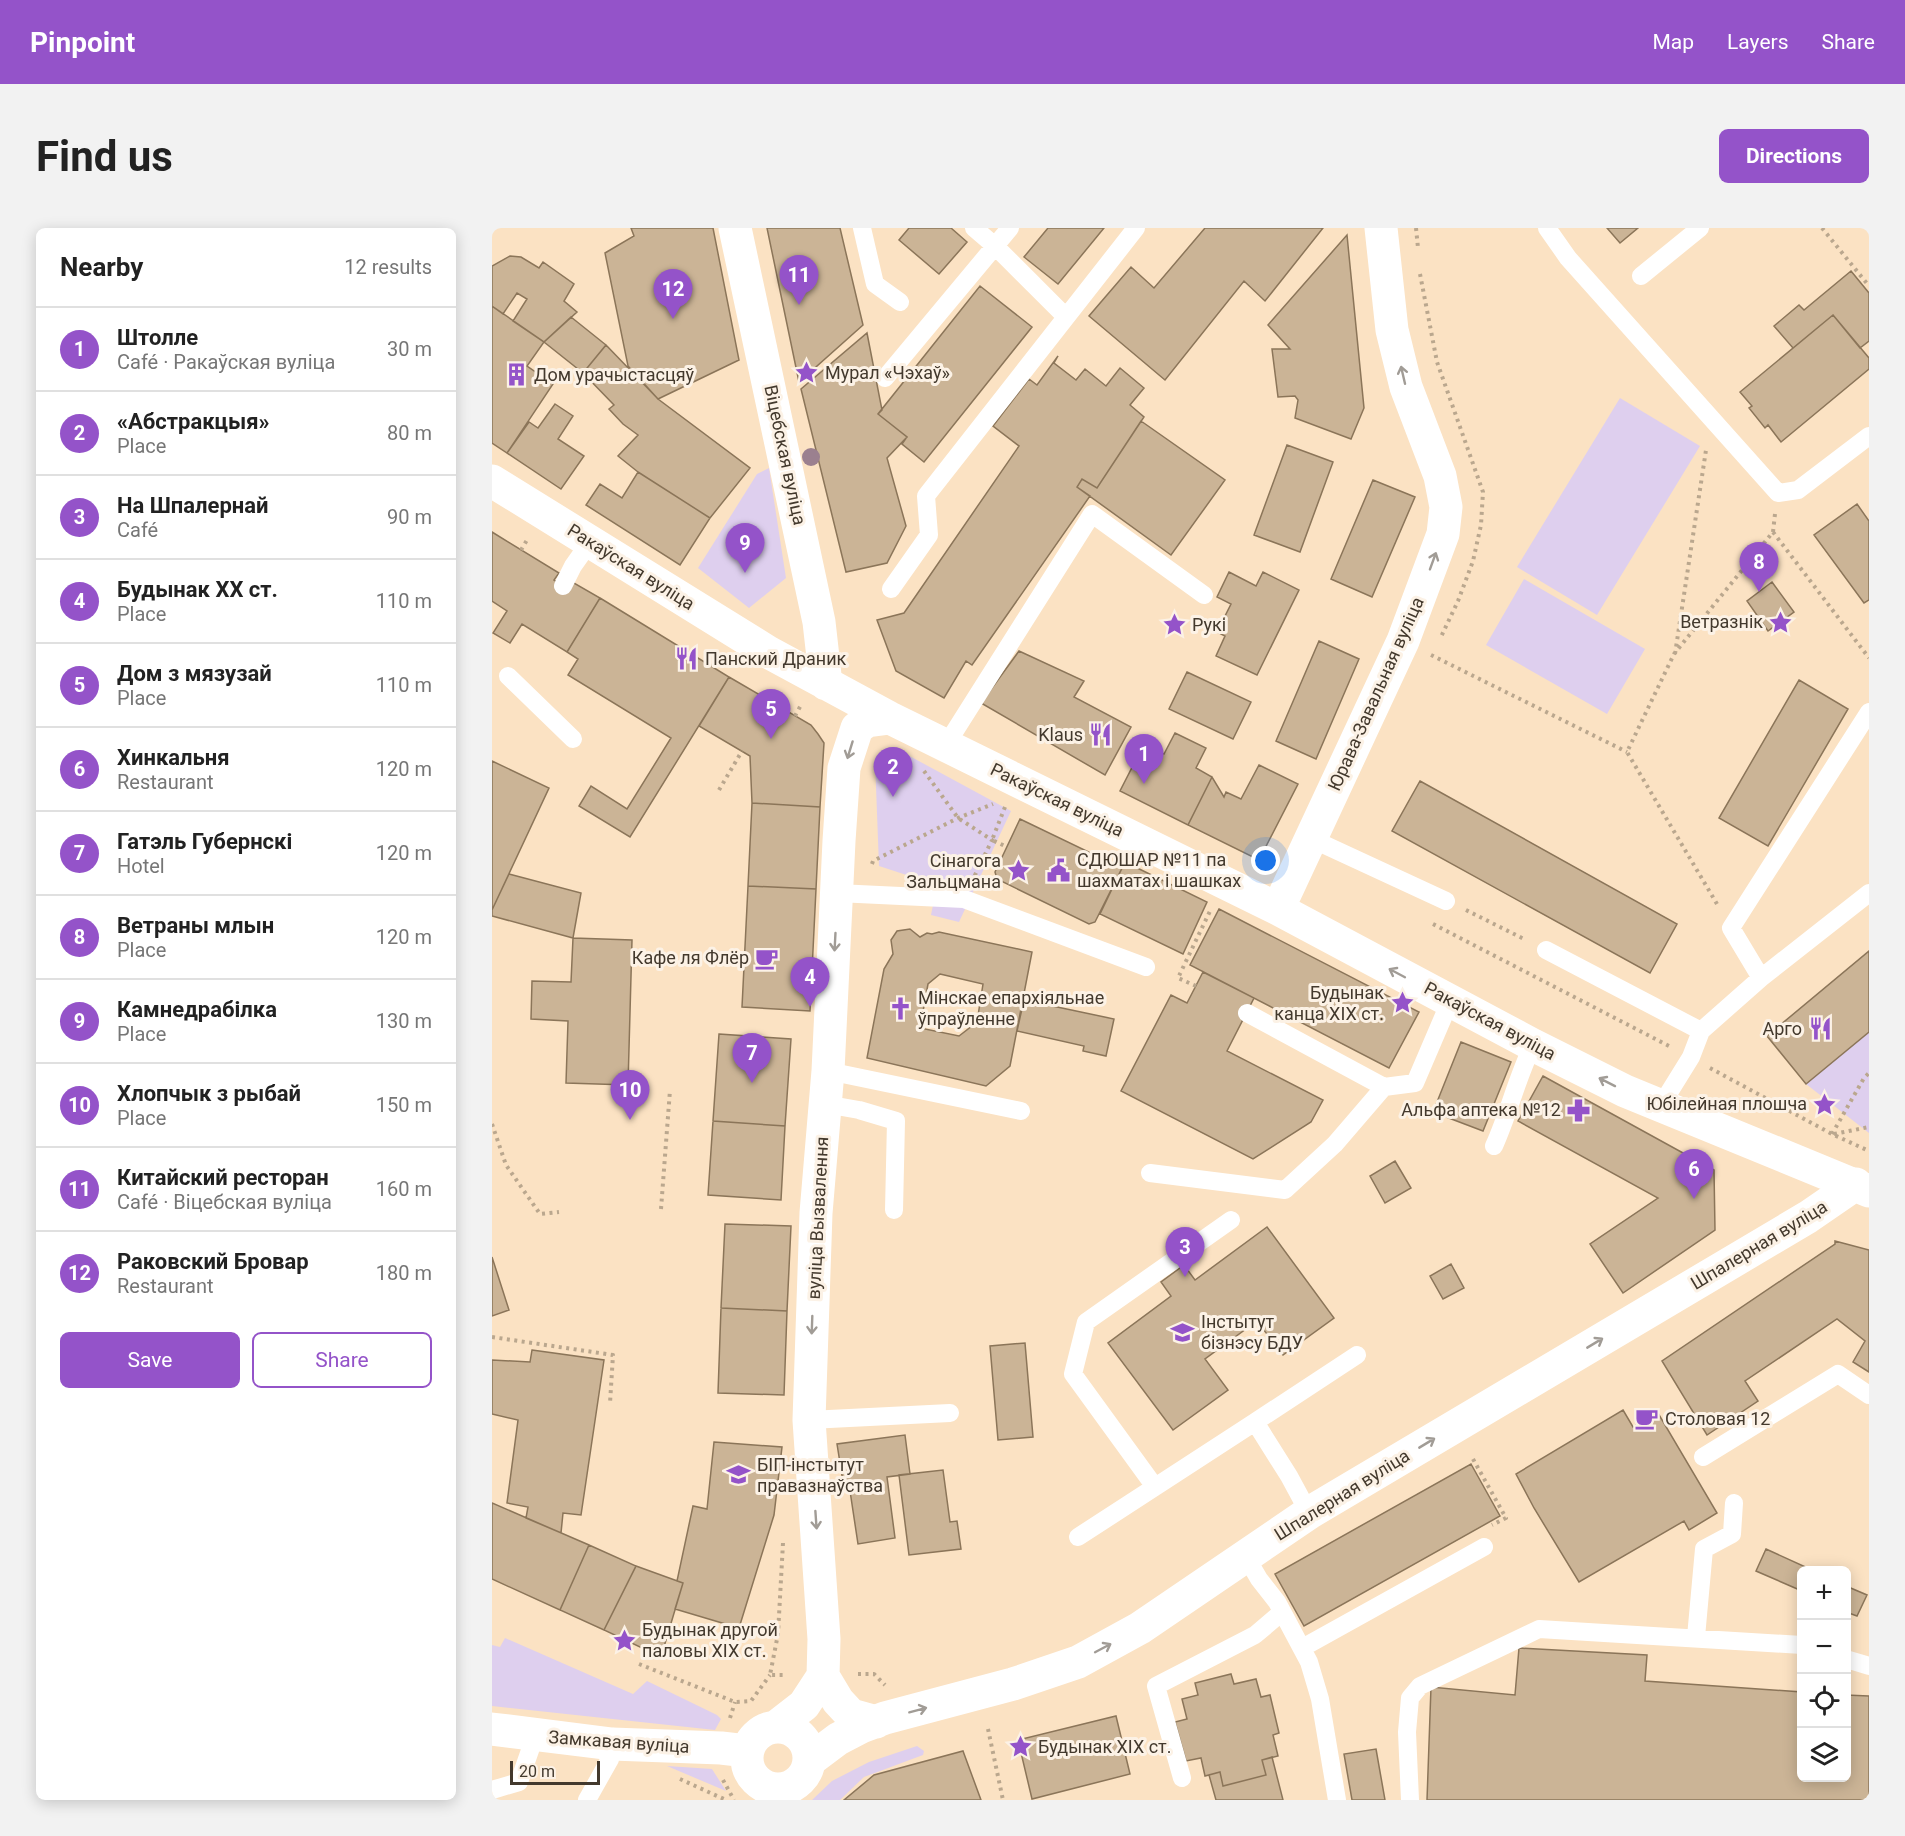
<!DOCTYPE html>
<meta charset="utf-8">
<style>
body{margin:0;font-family:Roboto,sans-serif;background:#f2f2f2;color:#222}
.controls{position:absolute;right:18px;bottom:18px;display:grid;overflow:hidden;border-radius:9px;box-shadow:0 3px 15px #0003}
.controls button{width:54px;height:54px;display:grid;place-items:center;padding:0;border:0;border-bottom:2px solid #e0e0e0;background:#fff;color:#222;font:30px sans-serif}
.scale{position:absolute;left:18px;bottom:15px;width:90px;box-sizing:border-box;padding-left:6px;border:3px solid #43392d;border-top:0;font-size:16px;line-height:21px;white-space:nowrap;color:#43392d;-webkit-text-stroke:4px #fcf2e6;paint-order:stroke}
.you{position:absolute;left:774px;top:633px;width:21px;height:21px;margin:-15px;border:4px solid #fff;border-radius:50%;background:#1a73e8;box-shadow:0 0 0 9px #1a73e833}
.badge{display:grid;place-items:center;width:39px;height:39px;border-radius:50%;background:#9453c9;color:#fff;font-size:20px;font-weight:700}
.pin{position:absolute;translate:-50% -50px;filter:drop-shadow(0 2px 3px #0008)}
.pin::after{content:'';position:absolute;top:32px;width:21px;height:18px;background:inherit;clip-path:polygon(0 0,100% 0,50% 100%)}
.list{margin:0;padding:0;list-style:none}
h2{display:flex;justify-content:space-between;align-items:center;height:78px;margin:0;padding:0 24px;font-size:26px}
h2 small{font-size:20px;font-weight:400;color:#767676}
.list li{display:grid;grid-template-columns:39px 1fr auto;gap:18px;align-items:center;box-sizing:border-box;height:84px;padding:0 24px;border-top:2px solid #e0e0e0}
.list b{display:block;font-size:22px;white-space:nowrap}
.list p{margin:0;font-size:20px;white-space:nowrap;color:#767676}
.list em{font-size:20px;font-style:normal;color:#767676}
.actions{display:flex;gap:12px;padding:18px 24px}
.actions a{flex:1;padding:14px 0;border:2px solid #9453c9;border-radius:9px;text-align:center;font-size:21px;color:#9453c9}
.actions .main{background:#9453c9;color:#fff}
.icon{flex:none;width:33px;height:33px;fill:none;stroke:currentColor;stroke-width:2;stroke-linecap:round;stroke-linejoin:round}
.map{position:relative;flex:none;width:1377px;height:1572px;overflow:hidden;border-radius:9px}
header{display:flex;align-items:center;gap:36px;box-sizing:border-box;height:84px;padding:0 30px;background:#9453c9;color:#fff}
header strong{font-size:28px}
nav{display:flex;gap:33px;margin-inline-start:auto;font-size:21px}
.intro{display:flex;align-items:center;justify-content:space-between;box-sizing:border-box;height:144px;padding:0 36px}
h1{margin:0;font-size:42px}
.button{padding:15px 27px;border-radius:9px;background:#9453c9;color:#fff;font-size:21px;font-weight:700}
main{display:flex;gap:36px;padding:0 36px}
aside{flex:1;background:#fff;border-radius:9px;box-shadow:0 3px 15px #0003}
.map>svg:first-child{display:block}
.green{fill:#decfee}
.building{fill:#cbb496;stroke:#8b7559;stroke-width:1.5;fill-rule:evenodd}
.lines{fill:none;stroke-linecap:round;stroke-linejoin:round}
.path{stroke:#baa78e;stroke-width:4;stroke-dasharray:3 4.5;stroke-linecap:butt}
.lane{stroke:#fff;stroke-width:18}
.street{stroke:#fff;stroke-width:33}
.tree{fill:#9b808f}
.oneway{stroke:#a19c96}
.labels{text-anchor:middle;stroke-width:6;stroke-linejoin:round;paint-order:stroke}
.poi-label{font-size:18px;fill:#43392d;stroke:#fcf2e6;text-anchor:start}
.street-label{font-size:18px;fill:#43392d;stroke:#fcf2e6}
</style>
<header>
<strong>Pinpoint</strong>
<nav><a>Map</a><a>Layers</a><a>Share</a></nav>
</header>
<div class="intro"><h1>Find us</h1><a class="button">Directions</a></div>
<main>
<aside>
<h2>Nearby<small>12 results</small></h2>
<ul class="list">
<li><span class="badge">1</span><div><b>Штолле</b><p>Café · Ракаўская вуліца</p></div><em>30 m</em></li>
<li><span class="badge">2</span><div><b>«Абстракцыя»</b><p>Place</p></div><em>80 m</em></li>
<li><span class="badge">3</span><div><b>На Шпалернай</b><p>Café</p></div><em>90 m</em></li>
<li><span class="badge">4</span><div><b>Будынак XX ст.</b><p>Place</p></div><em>110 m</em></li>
<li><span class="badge">5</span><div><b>Дом з мязузай</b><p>Place</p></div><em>110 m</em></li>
<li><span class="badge">6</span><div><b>Хинкальня</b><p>Restaurant</p></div><em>120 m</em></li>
<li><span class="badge">7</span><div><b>Гатэль Губернскі</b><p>Hotel</p></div><em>120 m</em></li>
<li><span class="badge">8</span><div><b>Ветраны млын</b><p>Place</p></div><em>120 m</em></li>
<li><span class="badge">9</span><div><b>Камнедрабілка</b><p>Place</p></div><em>130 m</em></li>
<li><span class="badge">10</span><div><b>Хлопчык з рыбай</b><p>Place</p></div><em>150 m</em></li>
<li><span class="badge">11</span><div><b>Китайский ресторан</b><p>Café · Віцебская вуліца</p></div><em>160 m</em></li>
<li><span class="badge">12</span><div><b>Раковский Бровар</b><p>Restaurant</p></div><em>180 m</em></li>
</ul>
<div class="actions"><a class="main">Save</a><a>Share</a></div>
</aside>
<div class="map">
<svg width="1377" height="1572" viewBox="0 0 1377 1572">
<rect width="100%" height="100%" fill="#fbe2c3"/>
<path class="green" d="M1128,170L1208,218L1105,387L1025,339Z
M277,240L294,350L257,380L206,340L265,246Z
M1032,351L1153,421L1115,486L994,417Z
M394,525H412L519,583L467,694L439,687L445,657L387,638L383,532Z
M1377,804V905L1314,856Z
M13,1410L141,1466L155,1453L225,1487L229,1491L223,1502L0,1478V1417L8,1419Z
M425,1518L432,1523L431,1527L372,1549L348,1572H320L340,1553L377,1534Z
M175,1538L220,1541L234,1563Z"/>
<path class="building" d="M139,0H221L247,132L166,171L136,138L113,25L142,8Z
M275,0H348L371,97L307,154Z
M417,0H459L475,14L447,46L407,12Z
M556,0H612L566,56L532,29Z
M713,0H831L773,73L752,53L673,152L597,88L639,39L662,60Z
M1115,0H1146L1128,15Z
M855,7L872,180L859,211L803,190L806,172L803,168L786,169L780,121H798L776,97Z
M18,28L29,29L47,40L51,34L82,56L72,73L85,84L52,114L21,93L35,71L25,65L11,86L0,78V38Z
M1359,43L1377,65V113L1368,120L1341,87L1301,120L1282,98L1307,77L1312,82Z
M488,58L540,99L432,234L410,216L415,209L386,186Z
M0,78L52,114L35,138L61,156L15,225L0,215Z
M1341,87L1377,130V141L1289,214L1276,197L1273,200L1257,180L1260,178L1248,164Z
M79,89L114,117L91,145L52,114Z
M375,105L390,182L386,186L415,209L395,230L414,298L395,335L354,344L309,161Z
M114,117L166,171L258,240L218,290L146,244L126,228L146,207L131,196L117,181L122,177L91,145Z
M566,128L562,135L584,152L593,141L614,158L628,140L652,160L638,177L652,189L605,260L590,251L585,259L598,268L480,437L474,433L452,470L404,443L385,392L412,385L527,218L501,198L537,151L545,157Z
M63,176L81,188L66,211L92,228L69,261L15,225L37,194L46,200Z
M649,193L733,252L679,327L585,259L590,251L605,260Z
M795,217L841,234L808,324L762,307Z
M146,244L218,290L188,337L94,277L108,256L130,270Z
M881,252L923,269L880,369L839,351Z
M1365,276L1377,293V372L1372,375L1322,307Z
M0,304L67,345L62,352L71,358L82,355L108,370L75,424L30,396L18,415L1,405L15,383L0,373Z
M737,344L764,358L771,344L807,362L765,447L724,428L733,408L725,404L739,376L725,369Z
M1280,354L1302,384L1276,403L1255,373Z
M108,370L237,449L138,609L87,578L99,558L135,581L179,510L76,447L86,431L75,424Z
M827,413L867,431L824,531L784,513Z
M527,423L592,453L582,469L639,499L613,547L489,475Z
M695,444L759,474L741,511L677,481Z
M237,449L319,497L326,506L332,515L328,579L260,575L258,528L207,498Z
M1307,452L1356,481L1276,618L1227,590Z
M683,505L714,520L704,540L720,549L696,597L628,563L652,516L672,526Z
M0,533L57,560L0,682Z
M767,537L806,556L767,632L696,597L720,549L732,569L734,564L749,571Z
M928,553L1185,696L1158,745L900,603Z
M260,575L328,579L324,661L256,658Z
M528,591L630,640L603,694L597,696L505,651L503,644Z
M633,634L715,674L691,726L608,686Z
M17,646L89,665L81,710L0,688V682Z
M256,658L324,661L318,783L250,779Z
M727,681L927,784L897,840L698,737Z
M418,701L428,709L435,705L440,706L447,704L540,724L518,838L494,858L375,830L392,741L401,726L399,712L405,703ZM448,746L491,756L485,794L467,808L428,800L436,756Z
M81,710L140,712L136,857L74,855L76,793L39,791L40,753L79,754Z
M1377,723V804L1314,856L1275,808Z
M711,744L762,770L735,823L831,872L819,894L761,931L629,863L679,767L695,775Z
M532,772L622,791L614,828L591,823L592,818L525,803Z
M227,806L299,811L293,898L221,893Z
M969,814L1019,834L991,903L941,884Z
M1051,848L1222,942L1223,1002L1131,1065L1098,1016L1166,970L1026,893Z
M221,893L293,898L289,972L216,967Z
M903,933L919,960L893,975L878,948Z
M233,996L299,998L295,1083L229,1080Z
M775,999L842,1090L791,1127L765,1093L713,1131L736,1162L681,1202L616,1115L679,1068L669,1054L692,1037L703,1052Z
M1343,1013L1377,1022V1144L1361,1134L1373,1113L1345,1091L1253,1153L1266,1173L1215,1207L1170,1133L1343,1016Z
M0,1029L17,1082L0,1088Z
M959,1036L972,1060L951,1071L938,1048Z
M229,1080L295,1083L292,1167L226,1165Z
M533,1115L541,1209L506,1212L498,1118Z
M40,1122L112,1132L89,1287L71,1285L69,1305L34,1290L36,1279L15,1275L26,1192L0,1186V1132L38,1134Z
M1131,1182L1141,1199L1166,1185L1225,1285L1197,1302L1192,1293L1087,1354L1042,1280L1024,1246Z
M413,1207L418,1246L395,1249L403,1310L366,1316L358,1263L352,1260L345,1216Z
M222,1214L290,1219L282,1287L247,1400L183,1381L191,1355L185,1353L201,1278L215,1281Z
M979,1236L1008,1288L812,1398L783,1346Z
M451,1242L458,1294L465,1293L469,1321L417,1327L407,1247Z
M0,1275L97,1317L68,1382L0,1351Z
M97,1317L144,1338L112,1402L68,1382Z
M1274,1321L1320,1342H1310V1363L1264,1343Z
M144,1338L191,1355L169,1429L112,1402Z
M1354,1358L1375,1367L1365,1388L1354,1384Z
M1027,1420L1155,1427L1153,1453L1310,1464V1550H1354V1467L1377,1468V1572H935L939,1459L1023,1467Z
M739,1446L742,1456L764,1451L769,1469L778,1467L787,1505L781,1507L786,1528L770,1532L774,1547L731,1558L728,1544L713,1548L709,1530L694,1533L683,1494L695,1491L690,1471L706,1467L703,1455Z
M624,1488L638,1546L540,1571L526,1512Z
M884,1521L893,1572H860L852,1526Z
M471,1523L489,1572H352L382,1547Z
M780,1529L791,1572H724L717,1547L728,1544L731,1558L774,1547L770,1532Z"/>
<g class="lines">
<path class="path" d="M924,0L926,20
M1330,0L1377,58
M928,46L945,134L991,264L989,297L981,333L966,373L948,411
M1281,304L1377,430
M29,322L35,312
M1183,426L1214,222
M939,427L1135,524
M220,439L226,429
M277,473L282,464
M288,479L295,468
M303,488L309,477
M432,543L466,590L500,612L482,649
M227,562L250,523
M513,579L500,612L515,619
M380,636L381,633L466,590L501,576
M1225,676L1135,524L1182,426L1281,304L1283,286
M974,682L1034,712
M941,696L1177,818
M704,758L686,750L719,681
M1218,840L1340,906L1377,923
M0,896L14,937L48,986L67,984
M1340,906L1372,850L1377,845
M1342,906L1377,899
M169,981L178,862
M0,1109L121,1127L118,1175
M981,1231L1014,1290L1000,1297
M291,1315L286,1406L278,1447H293
M147,1436L243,1474L259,1473L278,1447
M366,1446H382L393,1457
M238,1490L243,1474
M496,1501L511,1572
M188,1551L234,1572
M231,1552L242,1572"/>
<path class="lane" d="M370,0L383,56L408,74
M482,0L503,18L518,0
M1055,0L1076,30L1286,265L1306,262L1377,208
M1149,48L1208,0
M393,150L503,18L574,89
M71,358L81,338L98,314
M399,361L437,307L434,268L644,0
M16,448L81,511
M454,517L600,286L712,367
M820,611L954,673
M345,665L472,671L654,739
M1054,722L1209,803
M1269,750L1239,700L1377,484
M755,785L892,859
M336,843L529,883
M333,876L367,882L404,893L402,982
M1168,879L1199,829L1209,803L1269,750L1377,665
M1002,918C1017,885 1025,849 1041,817
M658,945L793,962L843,916L892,859L923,855L953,785L955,771
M739,992L594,1094L581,1146L663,1259L763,1194L797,1248L817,1285
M317,1192L458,1185
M763,1194L865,1127
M1211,1229L1346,1146L1377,1167
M586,1309L663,1259
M753,1327L767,1351L785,1374L817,1434L828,1471L845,1572
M1204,1409L1212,1321L1240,1306L1242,1275
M810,1420L992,1319
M1354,1431L1377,1438
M690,1550L664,1458L763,1407L789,1385
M0,1562L27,1554L43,1508
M95,1572L118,1531L120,1516
M918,1572L915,1504L918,1470L928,1458L1047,1401L1310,1417"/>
<path class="street" d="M243,0L327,394L334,456
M0,253L276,424L398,490L786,681L1041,817L1133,863L1377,963
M786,681L911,413L951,306L954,279L948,248L914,159L900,102L889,0
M331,1448L346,1473L359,1487L384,1494
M285,1498L312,1477L331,1448L332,1411L317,1192L324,985L336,843L347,613L352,540L365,500L375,493L398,490
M255 1530a31 31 0 1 1 62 0a31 31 0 1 1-62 0Z
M0,1501L120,1516L229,1520L255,1523
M318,1532L346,1511L369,1499L393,1490L521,1456L586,1434L648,1400L817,1285L1316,989L1364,956"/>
</g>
<circle class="tree" cx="319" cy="229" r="9"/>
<defs><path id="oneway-shaft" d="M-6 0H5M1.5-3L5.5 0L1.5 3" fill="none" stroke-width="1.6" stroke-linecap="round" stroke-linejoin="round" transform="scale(1.5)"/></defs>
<g class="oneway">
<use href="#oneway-shaft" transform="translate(911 147) rotate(-103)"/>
<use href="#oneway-shaft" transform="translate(941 333) rotate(-70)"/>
<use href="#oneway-shaft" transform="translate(358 522) rotate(107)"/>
<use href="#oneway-shaft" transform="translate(343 714) rotate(93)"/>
<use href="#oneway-shaft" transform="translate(905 745) rotate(-152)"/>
<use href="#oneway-shaft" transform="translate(1115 854) rotate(-153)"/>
<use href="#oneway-shaft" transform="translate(320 1097) rotate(92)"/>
<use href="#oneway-shaft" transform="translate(1103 1115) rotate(-31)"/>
<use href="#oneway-shaft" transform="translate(935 1215) rotate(-31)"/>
<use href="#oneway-shaft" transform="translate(324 1292) rotate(86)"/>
<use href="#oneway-shaft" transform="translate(611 1420) rotate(-28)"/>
<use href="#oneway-shaft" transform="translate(426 1482) rotate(-15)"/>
</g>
<defs>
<symbol id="sight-bare" viewBox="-9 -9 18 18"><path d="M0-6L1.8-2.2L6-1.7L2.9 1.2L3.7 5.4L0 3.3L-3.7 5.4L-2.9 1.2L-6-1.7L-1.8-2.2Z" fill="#9453c9" stroke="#fcf2e6" stroke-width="2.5" paint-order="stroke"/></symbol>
<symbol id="building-bare" viewBox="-9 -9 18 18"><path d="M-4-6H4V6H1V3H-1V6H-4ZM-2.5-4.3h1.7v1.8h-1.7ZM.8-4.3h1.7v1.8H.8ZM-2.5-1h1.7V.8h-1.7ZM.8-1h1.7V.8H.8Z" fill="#9453c9" stroke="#fcf2e6" stroke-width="2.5" paint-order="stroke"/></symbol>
<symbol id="restaurant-bare" viewBox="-9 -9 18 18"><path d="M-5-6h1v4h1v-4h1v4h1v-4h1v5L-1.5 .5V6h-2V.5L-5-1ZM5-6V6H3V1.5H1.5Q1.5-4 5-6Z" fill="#9453c9" stroke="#fcf2e6" stroke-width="2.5" paint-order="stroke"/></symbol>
<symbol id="civic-bare" viewBox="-9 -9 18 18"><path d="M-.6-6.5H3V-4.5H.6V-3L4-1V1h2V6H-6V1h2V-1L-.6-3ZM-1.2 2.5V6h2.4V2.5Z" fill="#9453c9" stroke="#fcf2e6" stroke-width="2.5" paint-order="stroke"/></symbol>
<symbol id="cafe-bare" viewBox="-9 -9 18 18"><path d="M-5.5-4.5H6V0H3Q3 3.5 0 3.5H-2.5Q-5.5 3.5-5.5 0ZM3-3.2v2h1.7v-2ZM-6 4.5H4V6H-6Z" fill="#9453c9" stroke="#fcf2e6" stroke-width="2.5" paint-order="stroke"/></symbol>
<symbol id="church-bare" viewBox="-9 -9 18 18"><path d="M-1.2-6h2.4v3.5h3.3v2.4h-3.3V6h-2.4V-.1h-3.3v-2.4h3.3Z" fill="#9453c9" stroke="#fcf2e6" stroke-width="2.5" paint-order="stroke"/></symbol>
<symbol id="pharmacy-bare" viewBox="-9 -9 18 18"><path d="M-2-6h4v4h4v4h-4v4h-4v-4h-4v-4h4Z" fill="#9453c9" stroke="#fcf2e6" stroke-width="2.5" paint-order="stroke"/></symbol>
<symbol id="university-bare" viewBox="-9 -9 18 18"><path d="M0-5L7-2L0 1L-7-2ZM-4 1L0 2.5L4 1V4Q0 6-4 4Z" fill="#9453c9" stroke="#fcf2e6" stroke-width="2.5" paint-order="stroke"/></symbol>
</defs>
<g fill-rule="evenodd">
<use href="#sight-bare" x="298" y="128" width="33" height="33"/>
<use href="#building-bare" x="8" y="130" width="33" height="33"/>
<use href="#sight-bare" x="1272" y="378" width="33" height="33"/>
<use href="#sight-bare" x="666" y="380" width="33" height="33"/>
<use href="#restaurant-bare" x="178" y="414" width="33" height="33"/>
<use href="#restaurant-bare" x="592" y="490" width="33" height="33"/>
<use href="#civic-bare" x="550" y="626" width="33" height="33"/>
<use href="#sight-bare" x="510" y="626" width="33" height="33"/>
<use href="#cafe-bare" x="258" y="714" width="33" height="33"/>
<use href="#sight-bare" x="894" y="758" width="33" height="33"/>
<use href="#church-bare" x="392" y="764" width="33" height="33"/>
<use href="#restaurant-bare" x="1312" y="784" width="33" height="33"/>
<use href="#sight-bare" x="1316" y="860" width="33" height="33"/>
<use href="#pharmacy-bare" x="1070" y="866" width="33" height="33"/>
<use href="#university-bare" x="674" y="1088" width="33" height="33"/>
<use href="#cafe-bare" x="1138" y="1174" width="33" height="33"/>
<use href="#university-bare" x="230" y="1230" width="33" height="33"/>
<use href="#sight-bare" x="116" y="1396" width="33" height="33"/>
<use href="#sight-bare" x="512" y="1502" width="33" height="33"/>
</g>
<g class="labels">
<g class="poi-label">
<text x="333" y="151">Мурал «Чэхаў»</text>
<text x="42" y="153">Дом урачыстасцяў</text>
<text x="1271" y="400" text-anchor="end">Ветразнік</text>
<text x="700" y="403">Рукі</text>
<text x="213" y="437">Панский Драник</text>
<text x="591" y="513" text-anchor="end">Klaus</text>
<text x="585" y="638">СДЮШАР №11 па<tspan x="585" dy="21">шахматах і шашках</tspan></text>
<text x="509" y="639" text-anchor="end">Сінагога<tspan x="509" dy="21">Зальцмана</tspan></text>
<text x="257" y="736" text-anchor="end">Кафе ля Флёр</text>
<text x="892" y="771" text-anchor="end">Будынак<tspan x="892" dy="21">канца ХІХ ст.</tspan></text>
<text x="426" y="776">Мінскае епархіяльнае<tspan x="426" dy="21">ўпраўленне</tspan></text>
<text x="1310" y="807" text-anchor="end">Арго</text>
<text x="1315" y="882" text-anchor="end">Юбілейная плошча</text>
<text x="1069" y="888" text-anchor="end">Альфа аптека №12</text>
<text x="709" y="1100">Інстытут<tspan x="709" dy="21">бізнэсу БДУ</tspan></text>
<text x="1173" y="1197">Столовая 12</text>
<text x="265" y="1243">БІП-інстытут<tspan x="265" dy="21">правазнаўства</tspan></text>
<text x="150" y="1408">Будынак другой<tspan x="150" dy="21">паловы XIX ст.</tspan></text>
<text x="546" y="1525">Будынак XIX ст.</text>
</g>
<g class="street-label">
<text transform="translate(293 227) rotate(78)" y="6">Віцебская вуліца</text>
<text transform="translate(139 339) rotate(32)" y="6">Ракаўская вуліца</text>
<text transform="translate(884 466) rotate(-66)" y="6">Юрава-Завальная вуліца</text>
<text transform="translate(565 572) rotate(26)" y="6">Ракаўская вуліца</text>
<text transform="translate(998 793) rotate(28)" y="6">Ракаўская вуліца</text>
<text transform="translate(326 990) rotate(-87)" y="6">вуліца Вызвалення</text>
<text transform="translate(1267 1017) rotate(-31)" y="6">Шпалерная вуліца</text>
<text transform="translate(850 1267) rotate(-32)" y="6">Шпалерная вуліца</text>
<text transform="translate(127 1514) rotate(4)" y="6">Замкавая вуліца</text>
</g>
</g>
</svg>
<div class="controls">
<button>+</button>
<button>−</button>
<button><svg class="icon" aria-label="locate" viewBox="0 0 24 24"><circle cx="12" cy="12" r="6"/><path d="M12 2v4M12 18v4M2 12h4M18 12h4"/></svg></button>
<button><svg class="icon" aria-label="layers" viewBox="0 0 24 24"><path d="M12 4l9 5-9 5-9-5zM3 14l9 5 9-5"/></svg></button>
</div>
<div class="scale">20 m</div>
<div class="you"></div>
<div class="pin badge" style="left:652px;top:556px">1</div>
<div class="pin badge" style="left:401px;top:569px">2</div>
<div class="pin badge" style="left:693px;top:1049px">3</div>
<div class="pin badge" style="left:318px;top:779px">4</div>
<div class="pin badge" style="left:279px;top:511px">5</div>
<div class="pin badge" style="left:1202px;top:971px">6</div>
<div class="pin badge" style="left:260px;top:855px">7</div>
<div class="pin badge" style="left:1267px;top:364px">8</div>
<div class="pin badge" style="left:253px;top:345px">9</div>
<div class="pin badge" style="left:138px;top:892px">10</div>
<div class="pin badge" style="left:307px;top:77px">11</div>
<div class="pin badge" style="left:181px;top:91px">12</div>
</div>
</main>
